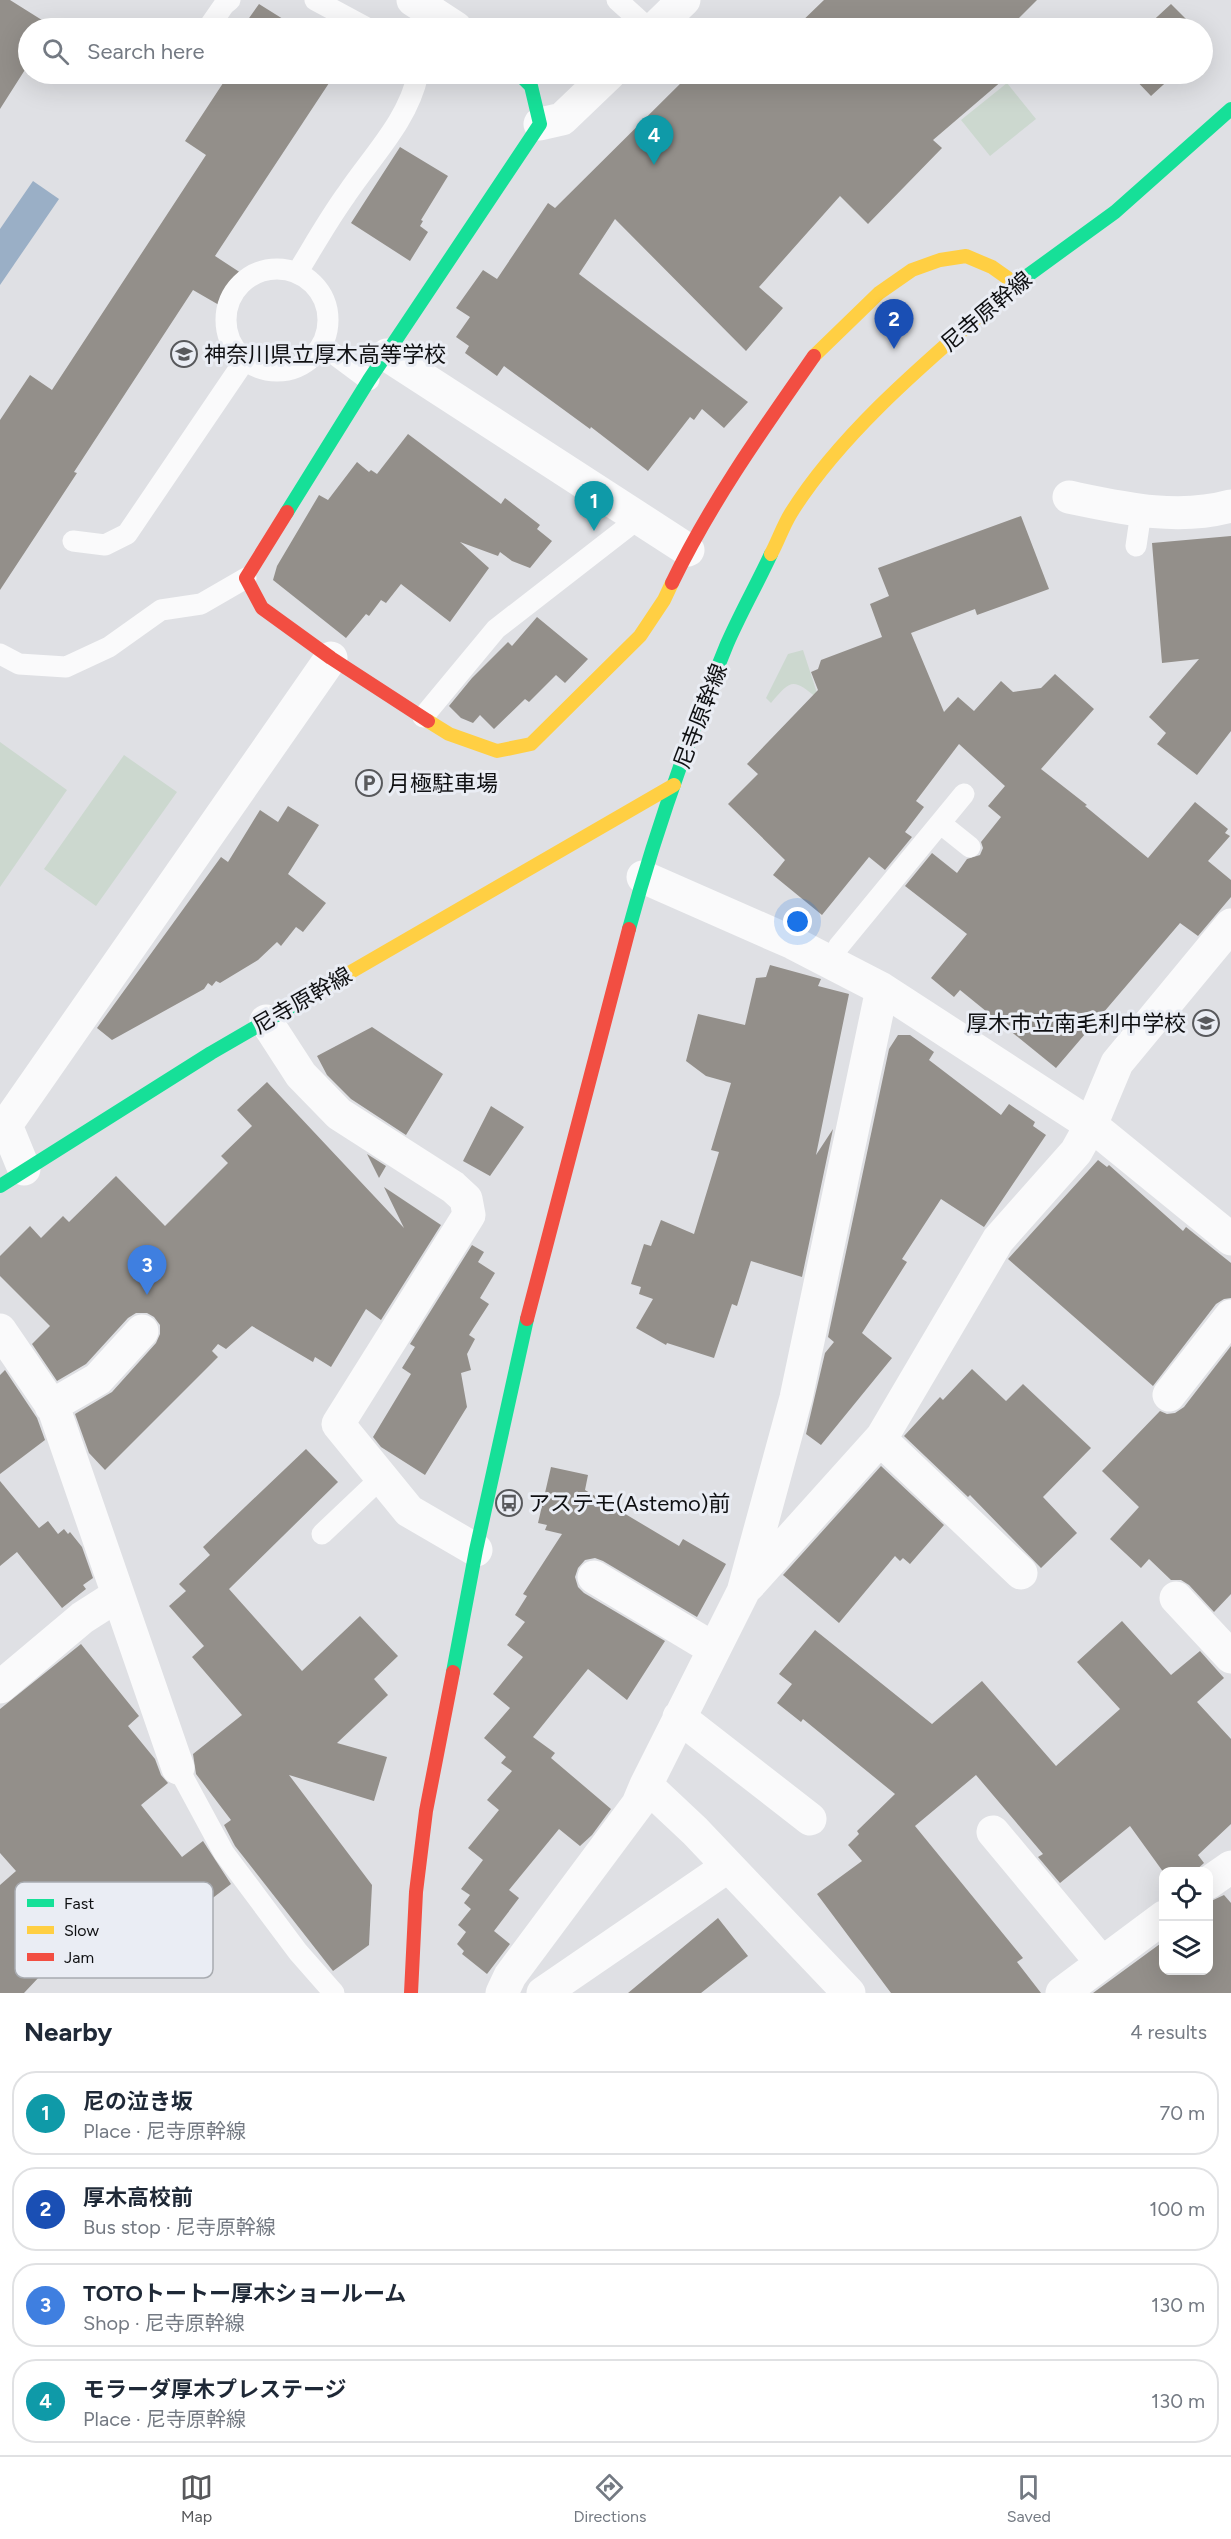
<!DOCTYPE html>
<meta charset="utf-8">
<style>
body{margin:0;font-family:Figtree,"Noto Sans JP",sans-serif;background:#f6f6f7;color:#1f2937}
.controls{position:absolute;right:18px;bottom:18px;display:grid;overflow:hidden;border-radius:12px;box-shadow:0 6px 24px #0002}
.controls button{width:54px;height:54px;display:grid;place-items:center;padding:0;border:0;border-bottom:2px solid #e0e1e3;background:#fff;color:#1f2937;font:30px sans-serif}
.you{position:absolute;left:798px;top:922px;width:21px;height:21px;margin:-15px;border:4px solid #fff;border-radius:50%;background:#1a73e8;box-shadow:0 0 0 9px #1a73e833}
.badge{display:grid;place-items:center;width:39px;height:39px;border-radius:50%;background:#58595c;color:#fff;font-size:20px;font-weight:700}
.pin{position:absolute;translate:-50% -50px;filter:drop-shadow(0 2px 3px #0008)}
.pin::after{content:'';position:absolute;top:32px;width:21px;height:18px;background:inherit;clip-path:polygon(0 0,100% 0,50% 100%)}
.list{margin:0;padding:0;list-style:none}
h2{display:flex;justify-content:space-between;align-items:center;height:78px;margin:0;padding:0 24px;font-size:26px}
h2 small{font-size:20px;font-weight:400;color:#747a83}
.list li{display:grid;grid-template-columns:39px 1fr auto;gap:18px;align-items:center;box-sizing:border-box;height:84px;margin:0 12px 12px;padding:0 12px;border:2px solid #e0e1e3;border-radius:24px}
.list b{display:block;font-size:22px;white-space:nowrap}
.list p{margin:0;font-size:20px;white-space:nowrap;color:#747a83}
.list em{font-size:20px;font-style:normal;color:#747a83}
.icon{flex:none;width:33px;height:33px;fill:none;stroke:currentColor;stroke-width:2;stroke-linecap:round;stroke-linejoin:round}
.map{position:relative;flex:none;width:1231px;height:1993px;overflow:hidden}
.search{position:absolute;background:#fff;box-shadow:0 6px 24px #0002;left:18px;right:18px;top:18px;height:66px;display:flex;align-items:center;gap:15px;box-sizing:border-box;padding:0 21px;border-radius:33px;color:#747a83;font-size:22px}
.sheet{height:462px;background:#fff}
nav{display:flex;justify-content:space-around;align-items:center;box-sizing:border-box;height:84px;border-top:2px solid #e0e1e3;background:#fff;font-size:16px;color:#747a83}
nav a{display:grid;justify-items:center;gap:3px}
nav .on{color:#58595c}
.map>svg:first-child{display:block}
.green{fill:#ccd8cf}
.water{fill:#9aafc6}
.building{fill:#938f8a}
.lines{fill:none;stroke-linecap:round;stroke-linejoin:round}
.lane{stroke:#fafafb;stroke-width:21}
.street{stroke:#fafafb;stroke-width:33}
.fast{stroke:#16e098;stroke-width:14}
.slow{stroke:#ffcf43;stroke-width:14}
.jam{stroke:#f24e42;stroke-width:14}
.labels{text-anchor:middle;stroke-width:6;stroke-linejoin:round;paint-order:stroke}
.street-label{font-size:22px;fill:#0f1012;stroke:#eaedf4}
.poi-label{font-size:22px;fill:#0f1012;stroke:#eaedf4;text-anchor:start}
.key{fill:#eaedf4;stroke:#a8abb0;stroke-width:1.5}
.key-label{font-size:16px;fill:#0f1012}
</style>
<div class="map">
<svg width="1231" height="1993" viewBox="0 0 1231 1993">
<rect width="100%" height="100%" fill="#dfe0e4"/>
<path class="green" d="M1007,83L1036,119L990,156L961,120Z
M803,650L818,696L817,698C793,678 791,679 771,703L766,698L788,654Z
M0,742L67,790L0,887Z
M124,755L177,792L96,906L44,869Z"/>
<path class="water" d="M33,181L59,199L0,285V229Z"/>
<path class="building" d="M0,0H10L53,27L28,28V65L0,109Z
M824,0H1037L1017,20L1025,28H795Z
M259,4L291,24L289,28H242Z
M1171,4L1195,28H1145Z
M229,74H335L215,256L241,273L219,305L193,290L74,472L77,473L0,590V420L30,375L52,390L206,155L185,141Z
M690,74H1010L933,140L942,148L868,224L840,196L759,287L783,308L746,351L615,219L579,274L748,402L724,428L702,409L694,420L690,417L648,471L591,427L590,429L504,366L497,376L465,353L469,346L456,337L470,317L456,308L483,270L497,279L548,203L555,208Z
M1130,74H1175L1151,96Z
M400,147L448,176L421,220L423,221L420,226L428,232L410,261L351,223Z
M408,434L501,504L505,498L540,525L537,529L552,541L530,568L512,561L500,552L498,556L460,542L489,568L450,622L401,584L386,603L381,600L369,616L366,614L346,638L273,580L277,566L319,495L328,500L357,462L369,472L371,470L377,474Z
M1021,516L1049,589L977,615L975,609L911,633L944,712L958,697L974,711L1001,681L1013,692L1041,688L1055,674L1094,709L1041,769L1087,805L1085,806L1148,858L1195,802L1228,829L1225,833L1230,836L1208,861L1231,880V897L1198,936L1180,923L1056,1068L960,990L954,997L931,978L967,934L905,886L932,853L957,873L967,859L980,855L983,848L981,842L1001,817L988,806L1005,786L959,744L916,801L924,807L905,832L912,837L885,870L869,857L822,915L773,875L785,860L728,804L758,774L747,764L818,690L811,672L818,669L821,660L882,637L870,604L889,596L878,568Z
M1231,536V731L1197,775L1157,744L1166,733L1149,717L1199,659L1162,663L1152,543Z
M537,617L588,659L565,683L556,675L529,702L525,699L494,729L480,715L473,723L461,718L449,706L472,678L508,642L512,646Z
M288,806L319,825L288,874L326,903L303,932L296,927L281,946L277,942L258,960L220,983L216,981L212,986L208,983L204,989L112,1040L97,1028L221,857L228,862L260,810L278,822Z
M770,965L821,979L818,986L849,994L816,1155L833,1129L802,1277L751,1261L737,1306L732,1304L714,1358L667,1343L666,1345L636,1328L653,1299L639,1294L641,1287L631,1284L644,1244L651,1246L661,1220L694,1234L719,1152L711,1150L731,1083L706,1076L686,1061L698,1014L745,1025L756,978L766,977Z
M372,1027L443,1074L406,1135L351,1099L327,1075L317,1056Z
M898,1035H910L934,1052L929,1060L1001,1115L1009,1104L1035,1122L1033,1126L1046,1135L984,1227L941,1199L902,1259L907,1262L862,1333L892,1358L821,1445L806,1434L825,1353L834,1342L828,1337L889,1049Z
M267,1082L404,1228L384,1187L441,1225L381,1320L366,1309L331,1367L315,1357L313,1362L252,1326L226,1349L218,1344L212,1351L218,1357L105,1470L89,1453L75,1414L112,1392L156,1343L160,1334V1325L154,1317L147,1313H136L128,1318L86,1364L57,1381L32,1344L50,1326L0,1276V1256L30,1226L41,1238L63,1216L69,1222L116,1176L165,1226L228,1163L221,1156L252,1126L237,1110Z
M491,1106L524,1127L490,1176L463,1161Z
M367,1154L386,1166L379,1178Z
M1098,1160L1107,1167L1109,1165L1183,1231L1186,1227L1231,1263V1298L1224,1299L1216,1304L1153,1386L1008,1259Z
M472,1245L484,1252L478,1262L495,1273L480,1298L489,1304L469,1335L475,1339L467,1354L471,1370L461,1373L467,1407L425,1475L381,1447L373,1437L411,1374L402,1368L415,1347L410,1344Z
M1231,1346V1594L1214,1612L1189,1585L1181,1580H1171L1149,1559L1141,1568L1110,1539L1139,1507L1102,1471L1160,1411L1167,1414L1175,1413L1184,1407Z
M972,1369L1006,1401L1023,1384L1091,1448L1043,1497L1077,1533L1041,1568L970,1495L968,1497L904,1436L940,1397L943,1400Z
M5,1370L37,1418L45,1440L0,1474V1375Z
M306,1449L338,1482L229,1589L302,1671L360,1616L398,1656L374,1679L388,1695L337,1743L387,1757L374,1801L289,1775L372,1885L369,1945L333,1971L235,1846L224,1825L231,1820L196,1774L193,1754L242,1715L192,1657L204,1646L169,1606L186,1591L179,1584L210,1555L203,1547Z
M881,1466L944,1525L910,1564L903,1558L900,1561L895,1556L839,1623L783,1575Z
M551,1467L588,1475L585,1490L679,1546L683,1539L726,1564L697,1617L603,1561L595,1558L585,1560L578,1568L575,1577L578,1587L584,1593L665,1641L627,1700L588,1669L533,1737L555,1753L551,1758L611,1809L592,1835L580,1846L559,1829L509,1890L519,1898L494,1931L510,1944L487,1974L462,1954L464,1951L457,1944L466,1932L458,1925L471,1909L464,1903L470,1895L461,1889L483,1860L468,1848L499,1810L487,1800L512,1771L501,1763L506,1757L484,1738L510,1708L493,1694L523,1657L507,1645L525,1622L515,1615L527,1596L523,1594L562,1534L545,1530L547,1525L538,1523Z
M0,1481L39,1528L48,1521L58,1534L64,1529L68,1534L70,1532L82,1547L93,1578L83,1585L86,1589L62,1608L17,1552L0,1566Z
M1122,1621L1171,1675L1200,1651L1224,1678L1197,1702L1231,1739V1824L1198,1855L1204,1863L1194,1872L1164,1873L1130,1826L1060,1883L1038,1857L1043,1854L976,1775L915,1826L1023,1958L1017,1962L1041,1993H891L817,1894L862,1861L848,1845L859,1834L857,1831L895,1794L803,1719L801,1722L777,1703L792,1684L779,1674L815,1630L932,1724L982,1681L1056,1766L1120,1709L1077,1662Z
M81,1644L139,1716L128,1726L155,1759L161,1775L168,1783L141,1805L182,1857L203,1841L231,1884L180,1923L159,1895L82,1952L73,1941L24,1993H0V1885L16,1871L0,1853V1709Z
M1224,1895L1231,1903V1993H1093L1164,1941V1971H1209V1902Z
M718,1918L748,1956L701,1993H628Z"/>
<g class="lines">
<path class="lane" d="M315,0L367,28
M617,0L648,28
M208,28L224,5L230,0
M226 320a51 51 0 1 1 102 0a51 51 0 1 1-102 0Z
M297,273C313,247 328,220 346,195C372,156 408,121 418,74
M322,345L369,380
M73,541L105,545L127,534L245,360
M1136,546L1141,512
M0,654L19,664L66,667L109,647L161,610L201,604L246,578
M423,717L496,629L639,518
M940,823L970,847
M830,963L839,946L964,794
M322,1534L382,1477
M178,1768L224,1853L298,1952L334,1993"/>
<path class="street" d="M413,0L456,28
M655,28L684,0
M540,124L562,119L609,74
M387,355L688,550
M1069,497C1122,508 1177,521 1231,506
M643,877L793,943L882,989L1091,1125L1231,1239
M266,1021L301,1075L339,1114L453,1187L466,1199L469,1215L338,1424L409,1511L476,1550
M24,1169L6,1125L331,658
M0,1330L54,1409L178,1768
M1169,1395L1231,1316
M51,1406L98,1379L142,1331
M880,1439L1021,1573
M594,1577L714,1649
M748,1586L882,1437L998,1240L1076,1152L1091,1125L1117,1063L1231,925
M1176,1598L1231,1657
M0,1687L82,1618L118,1595
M679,1717L810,1819
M646,1785L695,1831L849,1993
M993,1832L1102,1963
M1208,1883L1231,1867
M502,1993L510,1976L638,1804L646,1785L743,1592L796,1398L882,989
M543,1993L727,1867
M1062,1993L1164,1917"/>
<path class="fast" d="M988,308L1016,284L1115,212L1231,109
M287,512L369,380L540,124L531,86L519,74
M629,929C655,832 689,737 727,644C740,614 757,584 771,554
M0,1186L211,1053L330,984
M453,1672L476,1550L527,1319"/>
<path class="slow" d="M814,356L879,293L912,270L940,260L966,256L992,267L1016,284
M771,554C778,541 783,526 791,513C839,436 920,367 988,308
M428,721L449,734L497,751L531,744L640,636L664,600L672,583
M330,984L674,785"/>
<path class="jam" d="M287,512L246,578L262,608L331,658L428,721
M672,583C711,502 763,429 814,356
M527,1319L629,929
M411,1993L416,1892L426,1811L453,1672"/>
</g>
<defs>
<symbol id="school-ring" viewBox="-11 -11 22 22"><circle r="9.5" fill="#eaedf4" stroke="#58595c" stroke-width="1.5"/><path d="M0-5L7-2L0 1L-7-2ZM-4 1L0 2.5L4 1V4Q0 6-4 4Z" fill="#58595c"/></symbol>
<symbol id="parking-ring" viewBox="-11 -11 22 22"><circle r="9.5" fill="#eaedf4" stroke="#58595c" stroke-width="1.5"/><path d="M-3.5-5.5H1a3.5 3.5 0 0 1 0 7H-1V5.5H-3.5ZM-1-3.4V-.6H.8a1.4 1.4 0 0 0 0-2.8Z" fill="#58595c"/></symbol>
<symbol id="bus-ring" viewBox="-11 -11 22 22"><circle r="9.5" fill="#eaedf4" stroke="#58595c" stroke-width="1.5"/><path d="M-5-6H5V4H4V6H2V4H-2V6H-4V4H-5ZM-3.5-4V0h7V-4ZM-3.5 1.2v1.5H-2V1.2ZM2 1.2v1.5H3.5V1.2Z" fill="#58595c"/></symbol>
</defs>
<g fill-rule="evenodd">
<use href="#school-ring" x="169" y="339" width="30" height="30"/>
<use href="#parking-ring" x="354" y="768" width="30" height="30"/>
<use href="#school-ring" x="1191" y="1008" width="30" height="30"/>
<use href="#bus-ring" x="494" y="1488" width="30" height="30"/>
</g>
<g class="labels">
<g class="street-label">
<text transform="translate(986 311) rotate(-40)" y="8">尼寺原幹線</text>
<text transform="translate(700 716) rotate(-69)" y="8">尼寺原幹線</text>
<text transform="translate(302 1000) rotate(-30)" y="8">尼寺原幹線</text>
</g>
<g class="poi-label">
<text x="204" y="362">神奈川県立厚木高等学校</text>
<text x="388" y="791">月極駐車場</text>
<text x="1186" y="1031" text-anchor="end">厚木市立南毛利中学校</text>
<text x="528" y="1511">アステモ(Astemo)前</text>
</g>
</g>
<rect x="15" y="1882" width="198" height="96" rx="9" class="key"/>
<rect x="27" y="1899" width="27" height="8" fill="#16e098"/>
<rect x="27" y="1926" width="27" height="8" fill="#ffcf43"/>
<rect x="27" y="1953" width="27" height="8" fill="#f24e42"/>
<g class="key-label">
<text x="64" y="1909">Fast</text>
<text x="64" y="1936">Slow</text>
<text x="64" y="1963">Jam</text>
</g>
</svg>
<div class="controls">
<button><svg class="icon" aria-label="locate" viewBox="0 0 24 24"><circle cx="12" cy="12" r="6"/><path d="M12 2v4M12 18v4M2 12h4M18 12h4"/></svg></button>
<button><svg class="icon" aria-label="layers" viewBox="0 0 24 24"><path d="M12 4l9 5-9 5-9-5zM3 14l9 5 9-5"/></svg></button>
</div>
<div class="you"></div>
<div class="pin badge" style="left:594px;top:531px;background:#0f9aa8">1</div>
<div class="pin badge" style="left:894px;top:349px;background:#1a4fb4">2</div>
<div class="pin badge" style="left:147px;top:1295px;background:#3f7fe0">3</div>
<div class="pin badge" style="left:654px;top:165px;background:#0f9aa8">4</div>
<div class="search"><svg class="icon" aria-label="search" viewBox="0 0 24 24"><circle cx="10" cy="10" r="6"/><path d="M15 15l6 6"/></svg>Search here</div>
</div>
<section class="sheet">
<h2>Nearby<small>4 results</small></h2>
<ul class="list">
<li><span class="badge" style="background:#0f9aa8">1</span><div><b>尼の泣き坂</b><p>Place · 尼寺原幹線</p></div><em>70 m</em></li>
<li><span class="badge" style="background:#1a4fb4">2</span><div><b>厚木高校前</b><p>Bus stop · 尼寺原幹線</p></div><em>100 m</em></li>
<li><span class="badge" style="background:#3f7fe0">3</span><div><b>TOTOトートー厚木ショールーム</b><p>Shop · 尼寺原幹線</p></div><em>130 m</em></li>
<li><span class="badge" style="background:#0f9aa8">4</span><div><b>モラーダ厚木プレステージ</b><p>Place · 尼寺原幹線</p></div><em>130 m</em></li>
</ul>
</section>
<nav>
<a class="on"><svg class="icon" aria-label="map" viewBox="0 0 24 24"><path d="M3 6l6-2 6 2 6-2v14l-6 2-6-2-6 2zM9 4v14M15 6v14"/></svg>Map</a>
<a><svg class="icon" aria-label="directions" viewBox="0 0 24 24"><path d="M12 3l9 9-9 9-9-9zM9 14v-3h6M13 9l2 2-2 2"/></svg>Directions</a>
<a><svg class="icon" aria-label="saved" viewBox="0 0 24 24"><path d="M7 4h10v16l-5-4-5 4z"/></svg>Saved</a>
</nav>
